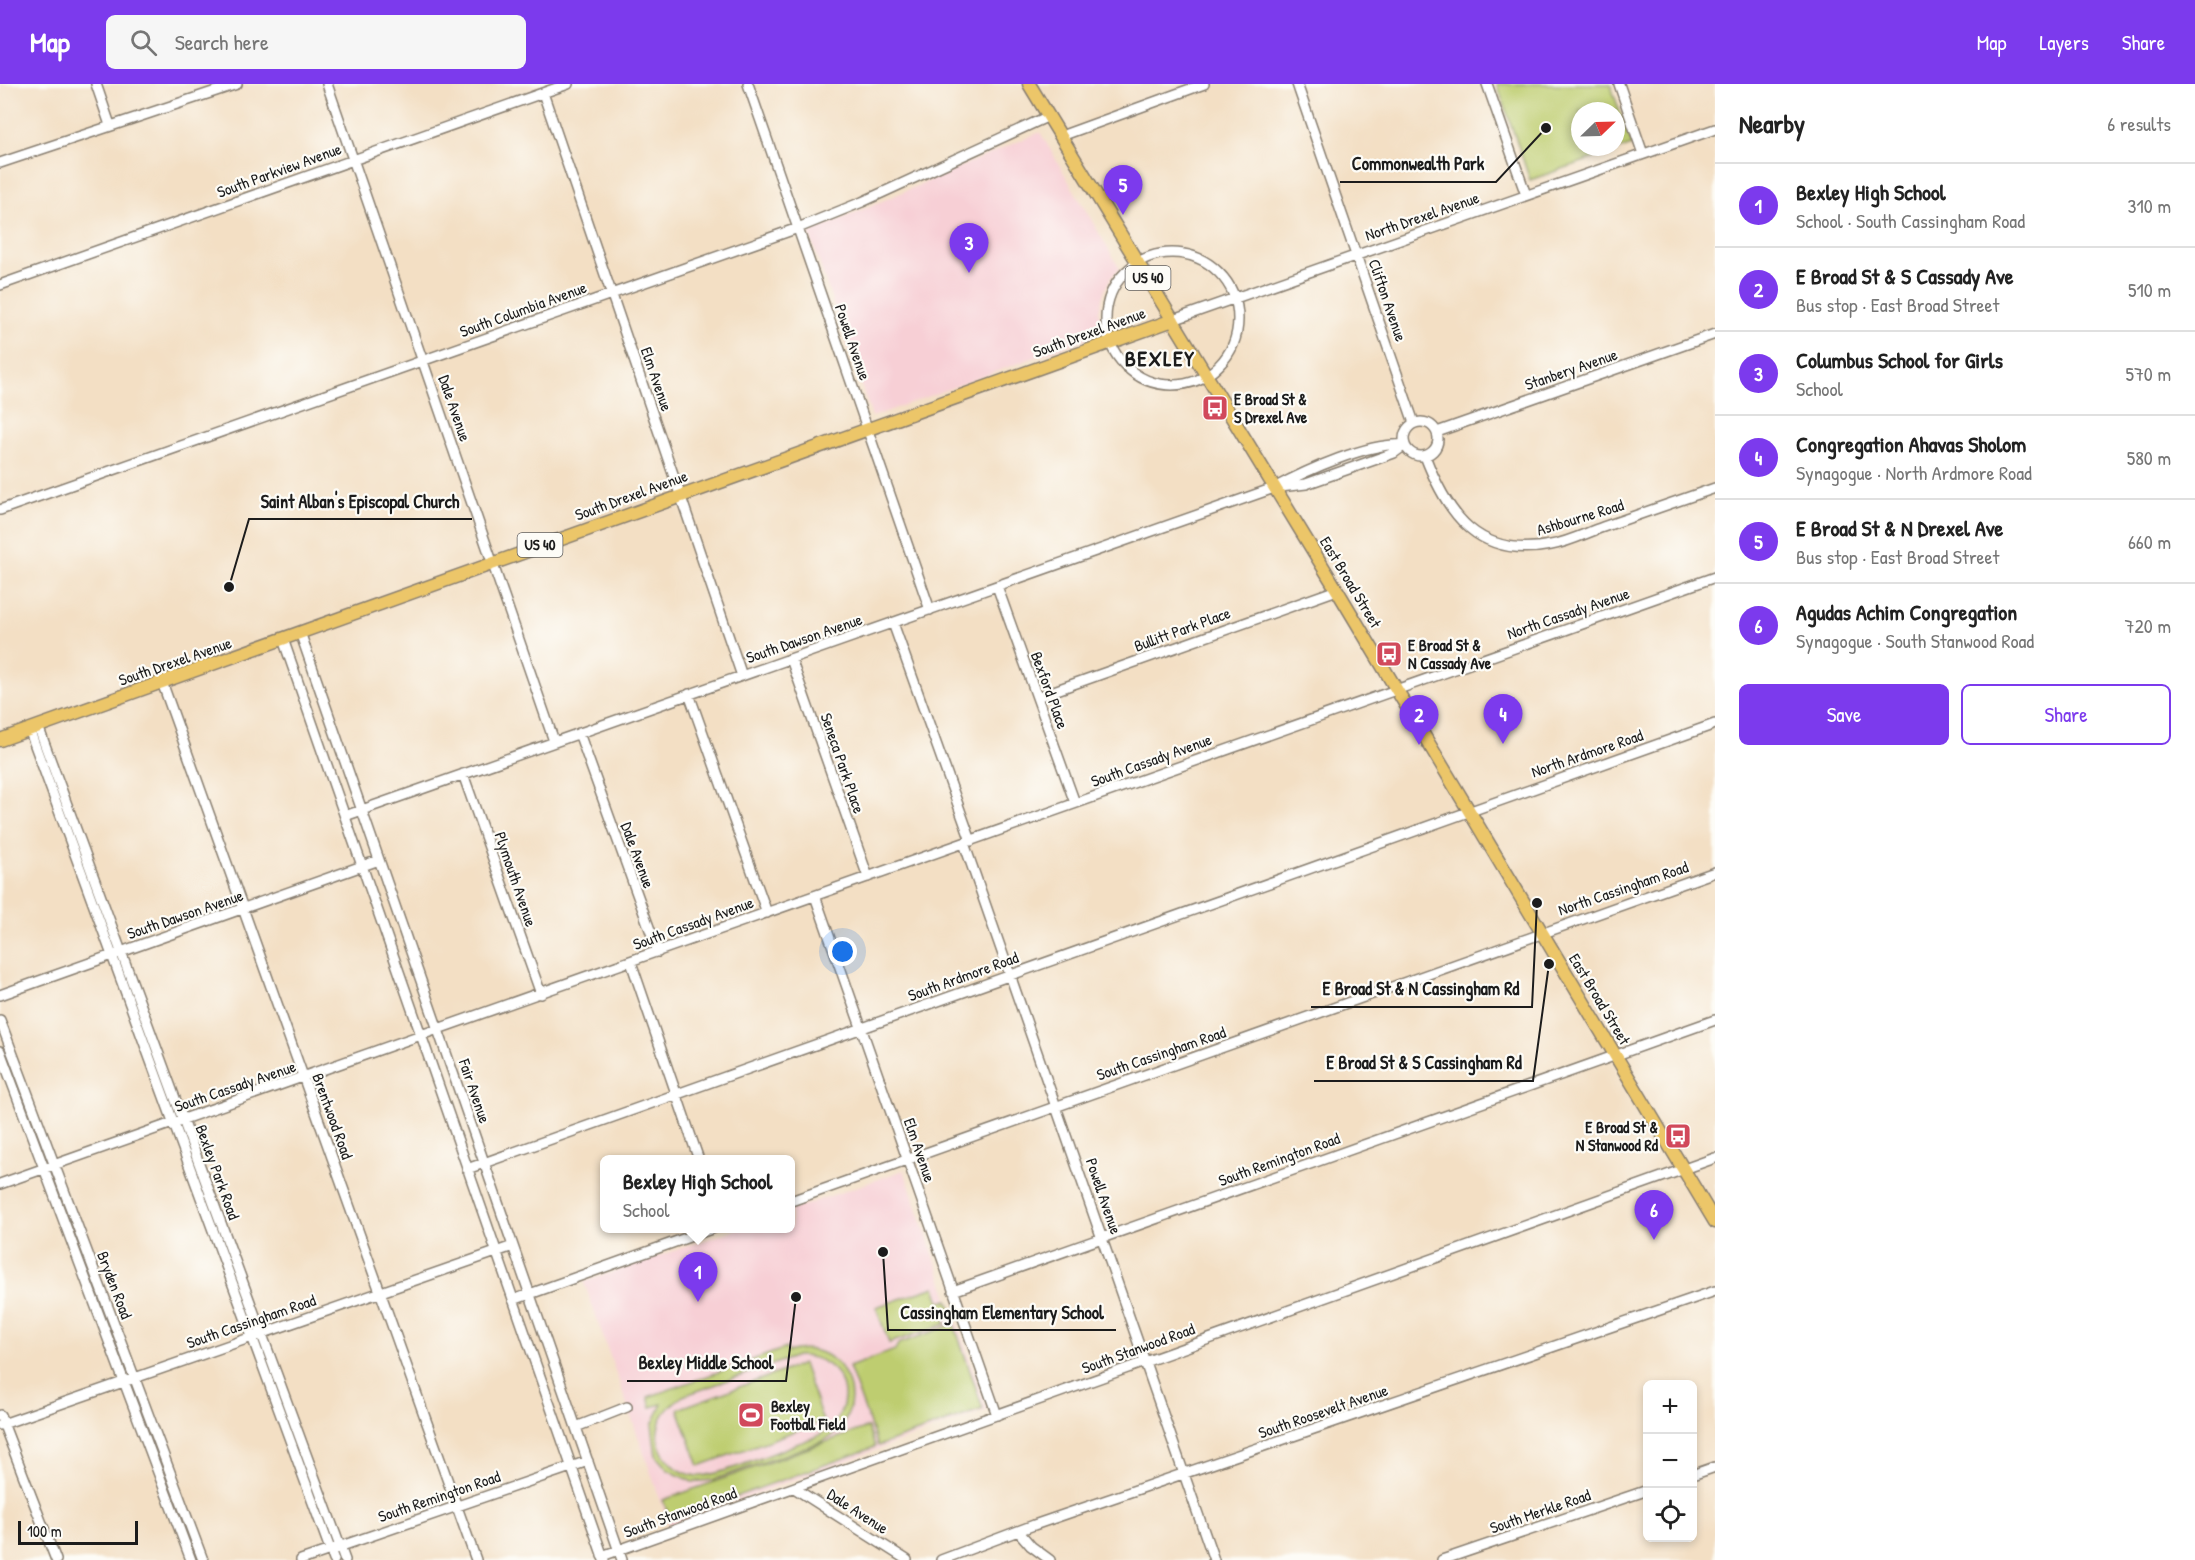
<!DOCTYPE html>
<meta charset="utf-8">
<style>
body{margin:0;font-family:"Patrick Hand",sans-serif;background:#f6f6f6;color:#222}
.controls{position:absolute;right:18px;bottom:18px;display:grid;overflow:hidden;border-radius:9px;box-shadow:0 3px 9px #0003}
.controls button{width:54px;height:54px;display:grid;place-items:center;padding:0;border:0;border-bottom:2px solid #e0e0e0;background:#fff;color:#222;font:30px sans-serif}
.compass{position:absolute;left:1571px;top:18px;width:54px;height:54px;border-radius:50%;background:#fff;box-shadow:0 3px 9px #0003;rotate:67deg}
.scale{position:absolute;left:18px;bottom:15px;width:120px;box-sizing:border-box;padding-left:6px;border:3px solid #1c1c1c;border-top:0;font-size:16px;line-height:21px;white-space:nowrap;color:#1c1c1c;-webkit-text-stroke:4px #fdfcf7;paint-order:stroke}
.you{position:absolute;left:843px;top:868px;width:21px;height:21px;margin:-15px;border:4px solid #fff;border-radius:50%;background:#1a73e8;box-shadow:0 0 0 9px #1a73e833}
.badge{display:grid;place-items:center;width:39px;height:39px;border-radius:50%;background:#7c3aed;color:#fff;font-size:20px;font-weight:700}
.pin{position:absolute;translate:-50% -50px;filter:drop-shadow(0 2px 3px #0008)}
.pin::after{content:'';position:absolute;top:32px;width:21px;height:18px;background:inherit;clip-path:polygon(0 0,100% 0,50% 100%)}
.popup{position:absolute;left:600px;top:1071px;width:195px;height:78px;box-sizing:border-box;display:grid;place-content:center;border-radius:9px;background:#fff;filter:drop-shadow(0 2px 4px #0005);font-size:20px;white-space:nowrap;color:#767676}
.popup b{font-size:22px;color:#222}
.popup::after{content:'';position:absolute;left:50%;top:100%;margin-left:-12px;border:12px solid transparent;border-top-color:#fff}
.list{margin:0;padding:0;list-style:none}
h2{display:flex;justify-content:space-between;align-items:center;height:78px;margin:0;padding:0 24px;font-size:26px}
h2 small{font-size:20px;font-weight:400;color:#767676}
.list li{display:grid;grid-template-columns:39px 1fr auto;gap:18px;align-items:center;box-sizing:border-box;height:84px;padding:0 24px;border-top:2px solid #e0e0e0}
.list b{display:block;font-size:22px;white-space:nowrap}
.list p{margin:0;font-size:20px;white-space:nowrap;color:#767676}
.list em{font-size:20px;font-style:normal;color:#767676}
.actions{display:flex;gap:12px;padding:18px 24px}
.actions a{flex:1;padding:14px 0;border:2px solid #7c3aed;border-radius:9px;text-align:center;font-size:21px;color:#7c3aed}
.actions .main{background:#7c3aed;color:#fff}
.icon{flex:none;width:33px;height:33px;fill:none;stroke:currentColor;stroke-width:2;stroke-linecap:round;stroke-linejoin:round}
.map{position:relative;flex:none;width:1715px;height:1476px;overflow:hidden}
header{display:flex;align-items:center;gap:36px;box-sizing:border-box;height:84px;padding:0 30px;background:#7c3aed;color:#fff}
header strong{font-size:28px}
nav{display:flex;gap:33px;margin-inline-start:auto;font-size:21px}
.search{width:420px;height:54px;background:#f6f6f6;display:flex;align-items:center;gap:15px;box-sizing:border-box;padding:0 21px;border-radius:9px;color:#767676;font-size:22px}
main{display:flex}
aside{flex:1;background:#fff}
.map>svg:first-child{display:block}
.built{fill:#f7cfd5}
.green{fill:#becd70;stroke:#6d7446;stroke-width:1.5;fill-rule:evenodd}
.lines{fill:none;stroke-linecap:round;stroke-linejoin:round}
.minor-casing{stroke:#887e70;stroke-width:12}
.major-casing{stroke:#887e70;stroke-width:15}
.minor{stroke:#fff;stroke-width:9}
.major{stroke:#ecc669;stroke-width:12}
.labels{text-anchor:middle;stroke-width:4.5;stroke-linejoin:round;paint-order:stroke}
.shield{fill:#fdfcf7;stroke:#605f5e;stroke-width:1.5}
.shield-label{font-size:15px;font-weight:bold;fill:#1c1c1c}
.street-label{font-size:16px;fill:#1c1c1c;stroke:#fdfcf7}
.poi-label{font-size:16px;font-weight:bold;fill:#1c1c1c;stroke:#fdfcf7;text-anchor:start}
.district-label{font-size:22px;font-weight:bold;letter-spacing:1.5px;fill:#1c1c1c;stroke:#fdfcf7}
.leader{fill:none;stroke:#1c1c1c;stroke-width:2}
.callout-dot{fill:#1c1c1c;stroke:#fdfcf7;stroke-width:2}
.callout-label{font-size:18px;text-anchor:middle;font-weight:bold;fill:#1c1c1c;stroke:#fdfcf7;stroke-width:4.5;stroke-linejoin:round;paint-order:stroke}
</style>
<header>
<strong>Map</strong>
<div class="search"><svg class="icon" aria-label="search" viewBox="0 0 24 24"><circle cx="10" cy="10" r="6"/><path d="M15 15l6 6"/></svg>Search here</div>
<nav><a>Map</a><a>Layers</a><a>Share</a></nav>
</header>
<main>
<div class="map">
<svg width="1715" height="1476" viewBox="0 0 1715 1476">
<rect width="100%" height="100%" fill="#fdfcf7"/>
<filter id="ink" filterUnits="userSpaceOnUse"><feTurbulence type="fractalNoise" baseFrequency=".0167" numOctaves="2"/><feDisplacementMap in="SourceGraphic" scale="12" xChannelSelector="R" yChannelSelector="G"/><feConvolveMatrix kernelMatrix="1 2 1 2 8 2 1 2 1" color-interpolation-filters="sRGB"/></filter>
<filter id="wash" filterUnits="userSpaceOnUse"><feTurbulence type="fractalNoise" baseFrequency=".008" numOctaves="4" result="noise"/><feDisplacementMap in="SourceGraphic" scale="24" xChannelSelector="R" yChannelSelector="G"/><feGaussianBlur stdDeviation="1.35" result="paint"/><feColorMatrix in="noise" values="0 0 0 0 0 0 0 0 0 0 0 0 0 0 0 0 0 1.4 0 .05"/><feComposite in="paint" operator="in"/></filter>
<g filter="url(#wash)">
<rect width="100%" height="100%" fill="#f3dfc4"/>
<path class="built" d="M1040,48L1120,185L1111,193L1104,208L1099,227L1101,249L872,333L809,149Z
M904,1086L987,1326L669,1441L584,1198L737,1145L791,1144V1126Z"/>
<path class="green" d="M1497,0H1610L1632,61L1530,96ZM1580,27H1616V63H1580Z
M935,1203L940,1218L948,1216L953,1230L943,1233L946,1240L889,1259L876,1223Z
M954,1240L983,1325L878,1362L849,1283L895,1266L898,1260Z
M786,1264L787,1268C846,1250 878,1330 821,1358L713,1396L692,1398L668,1386L656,1372L652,1341L662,1320L651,1323L648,1313ZM797,1272C847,1271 862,1327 818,1352C791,1361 723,1392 699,1392C679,1391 660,1374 658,1354C656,1335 668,1322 683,1312Z
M803,1280L823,1337L699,1382L678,1325Z
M868,1343L875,1363L670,1436L663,1416Z"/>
</g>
<g filter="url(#ink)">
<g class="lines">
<defs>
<path id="minor" d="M96,0L110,41
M327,0L554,657
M748,0L930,526
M1297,0L1414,339
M1487,0L1526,111
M1619,0L1643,70
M543,9L742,592
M1061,52L1204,0
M0,79L237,0
M1106 235a66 66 0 1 1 132 0a66 66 0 1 1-132 0Z
M0,201L568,0
M1173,236L1715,45
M1404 355a17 17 0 1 1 34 0a17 17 0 1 1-34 0Z
M1437,348L1715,250
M1425,372C1448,432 1479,475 1551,461C1569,458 1586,449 1603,443C1640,430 1678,417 1715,404
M1280,403L1306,400L1394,369L1405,361
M0,426L798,144L862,118L1049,32
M997,502L1075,719
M893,539L971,757
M300,548L622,1476
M283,555L604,1476
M791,575L868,793
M162,598L476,1476
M689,610L767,829
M1037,613L1337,506
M38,642L345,1476
M29,645L334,1476
M579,649L658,868
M463,690L541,910
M345,732L1274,404C1305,387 1371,357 1405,361
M964,759L1214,1476
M815,812L997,1331
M631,878L699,1076
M0,911L379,776
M0,936L203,1476
M0,967L191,1476
M467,1085L1715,640
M0,1100L1715,493
M791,1117L1715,788
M953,1207L1715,936
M513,1216L714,1144
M0,1331L56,1476
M0,1341L513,1162
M576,1343L627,1323
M1692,1391L1715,1383
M794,1404L907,1476
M1018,1447L1031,1462L1050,1476
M602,1472L1715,1074
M301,1476L588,1377
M941,1476L1034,1441L1715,1207
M1442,1476L1648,1406"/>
<path id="major" d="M1029,0L1337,506L1715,1138
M0,656L1173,236"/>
</defs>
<use href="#minor" class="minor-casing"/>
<use href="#major" class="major-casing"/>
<use href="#minor" class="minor"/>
<use href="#major" class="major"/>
</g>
</g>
<defs>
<symbol id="bus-square" viewBox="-11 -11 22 22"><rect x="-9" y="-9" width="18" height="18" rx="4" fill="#d1495b" stroke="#fdfcf7"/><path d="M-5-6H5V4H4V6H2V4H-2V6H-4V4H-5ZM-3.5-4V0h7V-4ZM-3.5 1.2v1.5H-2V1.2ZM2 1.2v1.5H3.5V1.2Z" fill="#fff"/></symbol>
<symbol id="stadium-square" viewBox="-11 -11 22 22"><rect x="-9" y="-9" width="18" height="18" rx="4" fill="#d1495b" stroke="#fdfcf7"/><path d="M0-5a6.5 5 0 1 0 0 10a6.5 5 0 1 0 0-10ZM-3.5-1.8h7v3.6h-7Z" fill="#fff"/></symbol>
</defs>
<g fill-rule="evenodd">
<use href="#bus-square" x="1200" y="309" width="30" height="30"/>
<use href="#bus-square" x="1374" y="555" width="30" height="30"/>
<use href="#bus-square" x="1663" y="1037" width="30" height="30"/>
<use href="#stadium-square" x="736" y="1316" width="30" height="30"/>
</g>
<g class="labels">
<g class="shield">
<rect x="1125.5" y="182" width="45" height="24" rx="4.5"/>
<rect x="517.5" y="449" width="45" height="24" rx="4.5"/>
</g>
<g class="shield-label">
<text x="1148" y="199">US 40</text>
<text x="540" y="466">US 40</text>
</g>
<g class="street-label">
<text transform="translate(279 86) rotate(-20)" y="6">South Parkview Avenue</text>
<text transform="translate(1422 132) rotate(-19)" y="6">North Drexel Avenue</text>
<text transform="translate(1388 216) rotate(71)" y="6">Clifton Avenue</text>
<text transform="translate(523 225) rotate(-20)" y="6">South Columbia Avenue</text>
<text transform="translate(1089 248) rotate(-20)" y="6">South Drexel Avenue</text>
<text transform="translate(853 258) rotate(71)" y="6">Powell Avenue</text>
<text transform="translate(1571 285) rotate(-19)" y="6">Stanbery Avenue</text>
<text transform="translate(657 295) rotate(71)" y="6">Elm Avenue</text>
<text transform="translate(455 324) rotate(71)" y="6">Dale Avenue</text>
<text transform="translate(631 411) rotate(-20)" y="6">South Drexel Avenue</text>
<text transform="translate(1580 433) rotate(-17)" y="6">Ashbourne Road</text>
<text transform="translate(1351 498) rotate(59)" y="6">East Broad Street</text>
<text transform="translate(1568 529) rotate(-19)" y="6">North Cassady Avenue</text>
<text transform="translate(1182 545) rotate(-20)" y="6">Bullitt Park Place</text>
<text transform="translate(804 554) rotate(-19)" y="6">South Dawson Avenue</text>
<text transform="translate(175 577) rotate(-19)" y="6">South Drexel Avenue</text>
<text transform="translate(1050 606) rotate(70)" y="6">Bexford Place</text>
<text transform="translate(1587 669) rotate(-19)" y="6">North Ardmore Road</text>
<text transform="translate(1151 676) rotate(-20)" y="6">South Cassady Avenue</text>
<text transform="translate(843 679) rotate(71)" y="6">Seneca Park Place</text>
<text transform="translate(638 771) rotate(70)" y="6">Dale Avenue</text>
<text transform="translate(516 795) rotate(71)" y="6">Plymouth Avenue</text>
<text transform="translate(1623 804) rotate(-19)" y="6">North Cassingham Road</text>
<text transform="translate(185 830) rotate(-19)" y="6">South Dawson Avenue</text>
<text transform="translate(693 839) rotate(-20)" y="6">South Cassady Avenue</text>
<text transform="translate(963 892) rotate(-20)" y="6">South Ardmore Road</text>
<text transform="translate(1600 915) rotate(59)" y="6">East Broad Street</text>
<text transform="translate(1161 969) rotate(-19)" y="6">South Cassingham Road</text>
<text transform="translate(235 1002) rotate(-19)" y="6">South Cassady Avenue</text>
<text transform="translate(475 1007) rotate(71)" y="6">Fair Avenue</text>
<text transform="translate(333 1032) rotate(70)" y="6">Brentwood Road</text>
<text transform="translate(920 1066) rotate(71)" y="6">Elm Avenue</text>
<text transform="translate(1279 1075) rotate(-20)" y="6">South Remington Road</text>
<text transform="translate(218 1088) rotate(70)" y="6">Bexley Park Road</text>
<text transform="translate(1104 1112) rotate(71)" y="6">Powell Avenue</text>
<text transform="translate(115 1201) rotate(69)" y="6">Bryden Road</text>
<text transform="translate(251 1237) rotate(-19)" y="6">South Cassingham Road</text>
<text transform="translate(1138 1264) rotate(-20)" y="6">South Stanwood Road</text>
<text transform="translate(1323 1327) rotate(-19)" y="6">South Roosevelt Avenue</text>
<text transform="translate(439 1412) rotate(-19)" y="6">South Remington Road</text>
<text transform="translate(858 1427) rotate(33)" y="6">Dale Avenue</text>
<text transform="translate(1540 1427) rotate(-19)" y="6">South Merkle Road</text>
<text transform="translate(680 1428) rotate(-20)" y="6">South Stanwood Road</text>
</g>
<g class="poi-label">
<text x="1234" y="321">E Broad St &amp;<tspan x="1234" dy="18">S Drexel Ave</tspan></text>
<text x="1408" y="567">E Broad St &amp;<tspan x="1408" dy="18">N Cassady Ave</tspan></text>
<text x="1658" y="1049" text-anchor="end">E Broad St &amp;<tspan x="1658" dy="18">N Stanwood Rd</tspan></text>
<text x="771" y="1328">Bexley<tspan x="771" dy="18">Football Field</tspan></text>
</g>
<g class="district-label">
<text x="1160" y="282">BEXLEY</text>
</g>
</g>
<path class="leader" d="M1546 44L1496 98H1340M229 503L249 435H472M1537 819L1532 923H1311M1549 880L1533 997H1314M883 1168L888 1246H1116M796 1213L786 1297H627"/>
<g class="callout-dot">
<circle cx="1546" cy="44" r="6"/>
<circle cx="229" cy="503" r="6"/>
<circle cx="1537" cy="819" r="6"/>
<circle cx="1549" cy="880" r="6"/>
<circle cx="883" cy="1168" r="6"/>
<circle cx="796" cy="1213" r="6"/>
</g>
<g class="callout-label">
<text x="1418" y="86">Commonwealth Park</text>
<text x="360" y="424">Saint Alban's Episcopal Church</text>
<text x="1421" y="911">E Broad St &amp; N Cassingham Rd</text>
<text x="1424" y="985">E Broad St &amp; S Cassingham Rd</text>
<text x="1002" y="1235">Cassingham Elementary School</text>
<text x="706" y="1285">Bexley Middle School</text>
</g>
</svg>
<div class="controls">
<button>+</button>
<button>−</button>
<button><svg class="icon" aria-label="locate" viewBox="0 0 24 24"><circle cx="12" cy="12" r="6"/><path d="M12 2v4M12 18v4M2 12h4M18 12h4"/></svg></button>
</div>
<svg class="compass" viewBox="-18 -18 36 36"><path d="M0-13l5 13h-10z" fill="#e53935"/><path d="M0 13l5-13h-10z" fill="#767676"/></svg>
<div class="scale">100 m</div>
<div class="you"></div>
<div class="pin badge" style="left:698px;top:1218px">1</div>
<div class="popup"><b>Bexley High School</b>School</div>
<div class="pin badge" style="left:1419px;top:661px">2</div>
<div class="pin badge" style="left:969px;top:189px">3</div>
<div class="pin badge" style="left:1503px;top:660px">4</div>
<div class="pin badge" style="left:1123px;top:131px">5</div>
<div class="pin badge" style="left:1654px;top:1156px">6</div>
</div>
<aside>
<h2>Nearby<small>6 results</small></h2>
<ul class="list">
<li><span class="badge">1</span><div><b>Bexley High School</b><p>School · South Cassingham Road</p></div><em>310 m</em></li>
<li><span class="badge">2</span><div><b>E Broad St &amp; S Cassady Ave</b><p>Bus stop · East Broad Street</p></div><em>510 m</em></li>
<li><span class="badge">3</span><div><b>Columbus School for Girls</b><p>School</p></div><em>570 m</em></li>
<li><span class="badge">4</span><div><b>Congregation Ahavas Sholom</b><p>Synagogue · North Ardmore Road</p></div><em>580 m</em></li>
<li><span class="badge">5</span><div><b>E Broad St &amp; N Drexel Ave</b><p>Bus stop · East Broad Street</p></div><em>660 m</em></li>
<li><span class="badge">6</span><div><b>Agudas Achim Congregation</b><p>Synagogue · South Stanwood Road</p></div><em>720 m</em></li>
</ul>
<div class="actions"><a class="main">Save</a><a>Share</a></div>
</aside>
</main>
